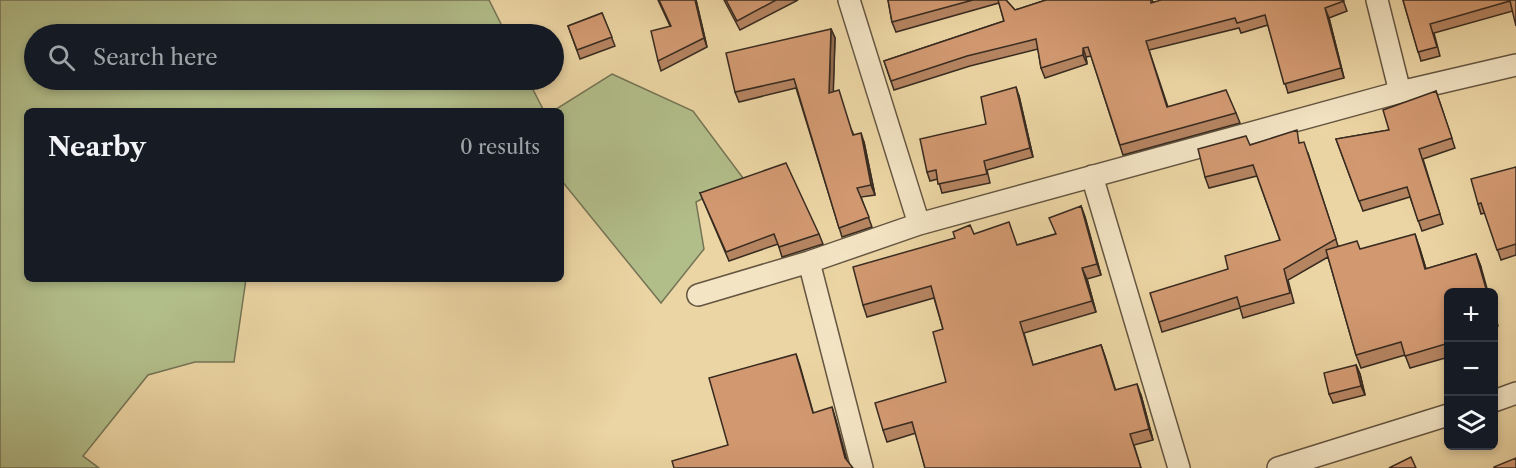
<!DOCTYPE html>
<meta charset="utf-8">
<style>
body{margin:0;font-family:"Libre Caslon Text",serif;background:#242831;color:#f1f3f6}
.controls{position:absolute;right:18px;bottom:18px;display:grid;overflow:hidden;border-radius:9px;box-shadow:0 3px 9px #0003}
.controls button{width:54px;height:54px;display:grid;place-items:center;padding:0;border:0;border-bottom:2px solid #363941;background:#171b24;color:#f1f3f6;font:30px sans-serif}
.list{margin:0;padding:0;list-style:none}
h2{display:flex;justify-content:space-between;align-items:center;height:78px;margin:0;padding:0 24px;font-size:26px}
h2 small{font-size:20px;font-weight:400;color:#9ea1a6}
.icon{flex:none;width:33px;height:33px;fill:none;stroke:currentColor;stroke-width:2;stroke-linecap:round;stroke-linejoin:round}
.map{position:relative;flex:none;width:1516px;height:468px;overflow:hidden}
.search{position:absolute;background:#171b24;box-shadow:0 3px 9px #0003;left:24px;top:24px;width:540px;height:66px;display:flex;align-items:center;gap:15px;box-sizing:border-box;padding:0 21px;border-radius:33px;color:#9ea1a6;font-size:22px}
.panel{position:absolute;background:#171b24;box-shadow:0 3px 9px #0003;left:24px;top:108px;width:540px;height:174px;border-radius:9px}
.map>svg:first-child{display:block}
.green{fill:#b2be8a;stroke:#757455;stroke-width:1.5}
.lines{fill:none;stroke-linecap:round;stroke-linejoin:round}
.minor-casing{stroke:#655641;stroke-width:24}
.minor{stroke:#f3e4c4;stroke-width:21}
.wall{fill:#b58461;stroke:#382b20;stroke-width:1.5}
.shaded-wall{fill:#936b4f;stroke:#382b20;stroke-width:1.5}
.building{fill:#d29971;stroke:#382b20;stroke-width:1.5}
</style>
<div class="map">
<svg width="1516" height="468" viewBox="0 0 1516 468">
<rect width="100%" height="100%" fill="#ecd5a4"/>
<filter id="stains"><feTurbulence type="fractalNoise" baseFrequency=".00333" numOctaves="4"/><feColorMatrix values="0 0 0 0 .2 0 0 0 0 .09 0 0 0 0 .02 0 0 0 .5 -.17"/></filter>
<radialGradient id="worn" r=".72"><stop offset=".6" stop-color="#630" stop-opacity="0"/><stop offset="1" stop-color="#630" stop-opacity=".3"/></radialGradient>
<path class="green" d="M0,0H489L506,34H34V80H528L544,111H27V279H246L234,362H195L148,375L83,456L99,468H0Z
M612,74L693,111L743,178L696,202L704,249L661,303L561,180V111H553Z"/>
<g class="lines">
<defs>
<path id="minor" d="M849,0L919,224
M1377,0L1400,92
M1092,176L1179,468
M809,262L862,468
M698,295L809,262L919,224L1400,92L1516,65
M1494,401L1516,393
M1278,468L1448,415"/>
</defs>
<use href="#minor" class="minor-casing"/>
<use href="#minor" class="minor"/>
</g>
<path class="wall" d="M658,0H696L707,47L661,71L658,61L670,26Z
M724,0H798L740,30Z
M888,0H1006L1015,10L1046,0H1152L1153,2L1343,0L1347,11L1329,18L1344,78L1288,93L1268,25L1241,33L1239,28L1149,50L1168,107L1236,113L1240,123L1123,155L1091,56L1086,57L1087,64L1045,78L1041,68L1038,49L970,66L894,90L884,61L1004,21L999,3L896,32L892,22Z
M1403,0H1516L1513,11L1434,33L1440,56L1421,61Z
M602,13L615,46L580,59L568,26Z
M831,29L835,38L833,92L854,135L864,142L875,195L861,197L872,227L842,237L796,88L739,102L735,92Z
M1436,91L1455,148L1423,159L1443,224L1422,231L1410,197L1363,211L1336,139L1389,130Z
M1019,96L1033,157L987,170L990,183L942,193L938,179L930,181L927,172L986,124Z
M1301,143L1308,153L1338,246L1361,249L1419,246L1426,269L1476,254L1481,267L1449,292V357L1410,368L1405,355L1361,368L1356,355L1328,257L1288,280L1294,303L1243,318L1240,308L1162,332L1159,322L1228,269L1280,240L1257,176L1209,188L1205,177L1250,145Z
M1516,167V255L1501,260L1485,213L1481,214L1478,204Z
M700,193L819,234L823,244L782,257L778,244L729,261Z
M1081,206L1085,217L1101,275L1087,279L1096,312L1024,333L1033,365L1101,345L1115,390L1141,395L1153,440L1134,445L1141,468H925L916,433L887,442L883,430L946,382L943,329L934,298L867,317L863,305L974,234L1017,245L1055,234Z
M1494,311L1498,326L1494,327Z
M1356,365L1360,374L1365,395L1333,403L1329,394Z"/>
<path class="shaded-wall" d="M695,0H696L707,47L704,38Z
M1325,8L1329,18L1344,78L1341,68Z
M831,29L835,38L833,102L829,93Z
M1083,48L1086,57L1087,64L1083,55Z
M1016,87L1019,96L1033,157L1030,148Z
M861,133L864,142L875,195L871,185Z
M1081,206L1085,217L1101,275L1097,264Z
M1415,234L1419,246L1430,282L1425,269Z
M1476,254L1481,267L1488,292H1487Z
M1082,268L1087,279L1096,312L1092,301Z
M1101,345L1105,356L1119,401L1115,390Z
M796,354L800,366L817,426L813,413Z
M1356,365L1360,374L1365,395L1361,386Z
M1137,384L1141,395L1153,440L1149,429Z
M832,407L836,420L849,468L845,458Z"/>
<path class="building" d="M659,0H695L704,38L658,61L651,31L671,26Z
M726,0H776L737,21Z
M888,0H973L892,22Z
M998,0H1006L1015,10L1046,0H1151V3L1161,0H1343L1344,1L1325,8L1341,68L1284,84L1265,15L1237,23L1235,18L1146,41L1167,107L1226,90L1236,113L1120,145L1088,47L1083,48V55L1041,68L1036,39L967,56L891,81L884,61L1004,21Z
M1403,0H1516V26L1510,1L1430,24L1437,47L1418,52Z
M602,13L612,37L577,50L568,26Z
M831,29L829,93L839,90L853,135L861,133L871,185L857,188L869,217L839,228L794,79L735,92L726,53Z
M1016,87L1030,148L984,161L987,174L938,184L936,170L927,172L920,139L986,124L981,97Z
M1436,91L1452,138L1419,149L1440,214L1418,221L1407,187L1359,201L1336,139L1389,130L1383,110Z
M1297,130L1299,143L1304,142L1336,239L1284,269L1290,293L1240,307L1237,297L1159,322L1150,293L1228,269L1225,256L1280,240L1253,165L1205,177L1198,149L1246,136L1250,145Z
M786,163L819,234L779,247L774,234L726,252L700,193Z
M1516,167V244L1497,250L1481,203L1478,204L1471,179Z
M1081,206L1097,264L1082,268L1092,301L1020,322L1033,365L1101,345L1115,390L1137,384L1149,429L1130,434L1141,468H925L912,422L883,430L875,403L946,382L933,332L943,329L931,286L863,305L853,267L955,238L953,232L970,225L974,234L1009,222L1017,245L1056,234L1049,218Z
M1415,234L1425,269L1476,254L1487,292H1449V326L1445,327L1449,337V343L1405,356L1401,342L1356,355L1326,250L1357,241L1360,249Z
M796,354L813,413L832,407L845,458L853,468H674L672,461L728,445L709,378Z
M1356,365L1361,386L1329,394L1324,373Z
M1411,457L1416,468H1389Z
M1516,458V468H1494V467Z"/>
<rect width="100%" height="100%" filter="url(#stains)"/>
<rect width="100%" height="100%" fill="url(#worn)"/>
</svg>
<div class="controls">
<button>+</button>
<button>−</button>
<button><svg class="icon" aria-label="layers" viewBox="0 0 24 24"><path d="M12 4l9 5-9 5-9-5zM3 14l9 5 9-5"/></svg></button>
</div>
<div class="search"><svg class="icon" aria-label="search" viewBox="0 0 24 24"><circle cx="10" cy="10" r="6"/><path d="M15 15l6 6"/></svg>Search here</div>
<section class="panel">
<h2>Nearby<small>0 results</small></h2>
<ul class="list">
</ul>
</section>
</div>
